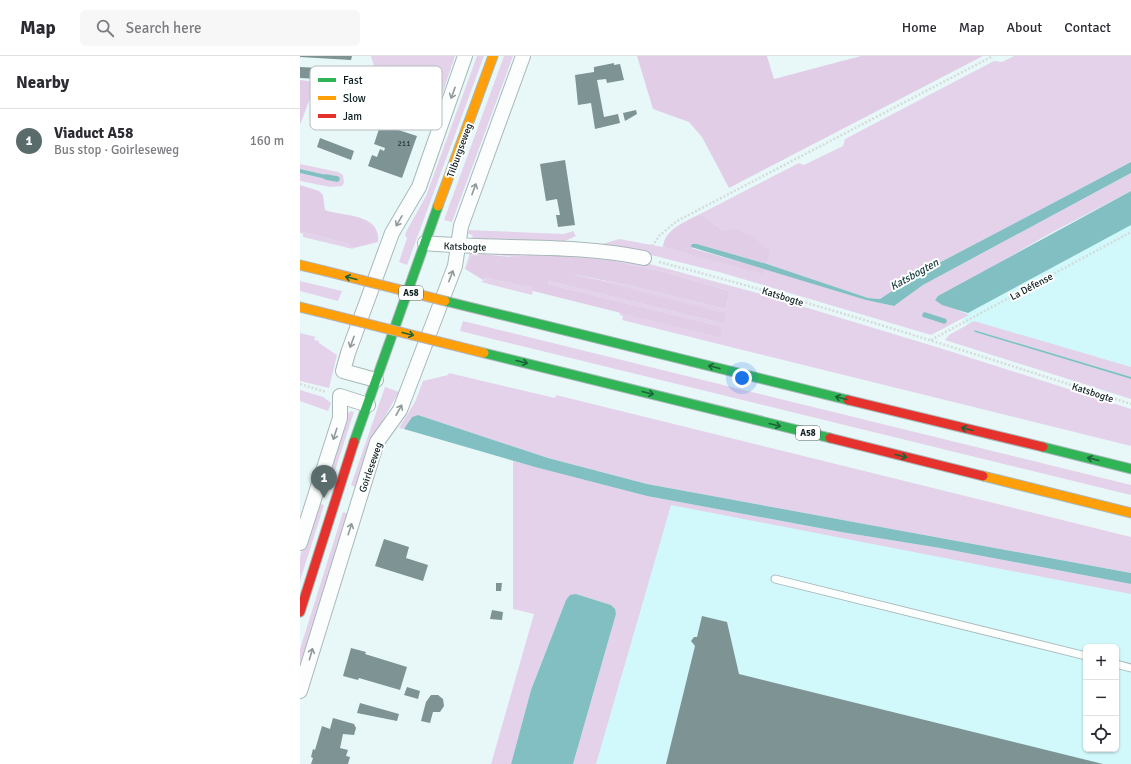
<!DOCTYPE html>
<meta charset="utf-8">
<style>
body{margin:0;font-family:Signika,sans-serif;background:#f7f7f7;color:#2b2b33}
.controls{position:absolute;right:12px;bottom:12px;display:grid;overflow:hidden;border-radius:6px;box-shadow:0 1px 3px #0004}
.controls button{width:36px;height:36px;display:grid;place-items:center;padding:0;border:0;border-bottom:1px solid #e1e1e2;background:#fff;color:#2b2b33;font:20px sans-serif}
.you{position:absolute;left:442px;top:322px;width:14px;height:14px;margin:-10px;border:3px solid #fff;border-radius:50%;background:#1a73e8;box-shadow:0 0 0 6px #1a73e833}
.badge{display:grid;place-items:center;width:26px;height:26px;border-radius:50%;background:#5a6b6c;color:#fff;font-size:13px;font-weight:700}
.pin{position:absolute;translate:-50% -33px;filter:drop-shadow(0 1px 2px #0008)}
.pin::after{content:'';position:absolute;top:21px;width:14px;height:12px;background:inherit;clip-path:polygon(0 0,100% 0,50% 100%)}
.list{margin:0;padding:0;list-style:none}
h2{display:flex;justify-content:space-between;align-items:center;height:52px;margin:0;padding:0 16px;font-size:17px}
h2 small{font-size:13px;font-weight:400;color:#7c7c81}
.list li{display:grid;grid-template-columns:26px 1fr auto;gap:12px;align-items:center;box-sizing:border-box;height:64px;padding:0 16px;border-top:1px solid #e1e1e2}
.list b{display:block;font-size:15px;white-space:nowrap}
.list p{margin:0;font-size:13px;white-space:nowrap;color:#7c7c81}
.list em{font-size:13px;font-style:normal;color:#7c7c81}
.icon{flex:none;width:22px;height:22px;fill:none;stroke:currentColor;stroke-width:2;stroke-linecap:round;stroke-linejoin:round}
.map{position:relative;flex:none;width:831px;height:708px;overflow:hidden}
header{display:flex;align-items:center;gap:24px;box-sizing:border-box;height:56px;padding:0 20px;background:#fff;border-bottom:1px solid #e1e1e2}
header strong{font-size:19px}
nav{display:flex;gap:22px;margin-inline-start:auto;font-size:14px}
.search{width:280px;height:36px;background:#f7f7f7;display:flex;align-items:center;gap:10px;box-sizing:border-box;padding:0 14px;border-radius:6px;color:#7c7c81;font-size:15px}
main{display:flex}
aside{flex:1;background:#fff}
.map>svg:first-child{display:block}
.built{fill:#d1f8fa;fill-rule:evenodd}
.green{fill:#e4d2ea;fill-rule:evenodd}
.forest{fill:#e1cee6}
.water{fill:#81bfc2}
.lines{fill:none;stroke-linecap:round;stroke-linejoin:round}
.stream{stroke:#81bfc2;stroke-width:5.5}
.building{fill:#7e9394}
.lane-casing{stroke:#a8b8b9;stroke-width:9}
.street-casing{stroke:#a8b8b9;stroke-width:16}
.fast-casing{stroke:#a8b8b9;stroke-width:11}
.slow-casing{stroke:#a8b8b9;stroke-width:11}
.jam-casing{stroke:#a8b8b9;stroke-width:11}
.path{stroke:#d5dbdb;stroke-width:2.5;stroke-dasharray:2 2;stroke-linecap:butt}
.lane{stroke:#fcfefe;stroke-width:7}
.street{stroke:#fcfefe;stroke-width:14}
.fast{stroke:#30b455;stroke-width:9}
.slow{stroke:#ff9f0a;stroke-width:9}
.jam{stroke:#e5322d;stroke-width:9}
.fast-bridge-casing{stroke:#b4b2bc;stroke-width:11;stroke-linecap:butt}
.slow-bridge-casing{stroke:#b4b2bc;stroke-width:11;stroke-linecap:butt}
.fast-bridge{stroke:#30b455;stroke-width:9}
.slow-bridge{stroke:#ff9f0a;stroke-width:9}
.oneway{stroke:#909a9a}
.oneway2{stroke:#1d6238}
.labels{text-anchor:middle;stroke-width:4;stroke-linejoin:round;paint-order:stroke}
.number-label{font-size:8px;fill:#293c3d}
.shield{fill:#fff;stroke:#566263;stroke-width:1}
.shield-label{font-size:9px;font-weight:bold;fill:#0d1f20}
.street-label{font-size:10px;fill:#0d1f20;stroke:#fff}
.water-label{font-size:11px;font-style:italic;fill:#153c3e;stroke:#fff}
.key{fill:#fff;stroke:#b6bcbc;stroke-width:1}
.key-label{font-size:11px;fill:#0d1f20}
</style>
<header>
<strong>Map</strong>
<div class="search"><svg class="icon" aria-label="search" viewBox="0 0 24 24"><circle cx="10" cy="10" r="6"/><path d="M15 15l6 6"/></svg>Search here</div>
<nav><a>Home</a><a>Map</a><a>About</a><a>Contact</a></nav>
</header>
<main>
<aside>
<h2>Nearby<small></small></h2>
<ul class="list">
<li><span class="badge">1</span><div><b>Viaduct A58</b><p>Bus stop · Goirleseweg</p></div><em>160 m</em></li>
</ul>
</aside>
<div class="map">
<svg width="831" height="708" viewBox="0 0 831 708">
<rect width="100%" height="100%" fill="#e8f8f9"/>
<path class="built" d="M831,153V325L675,284L652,242Z
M361,433L831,534V708H286ZM786,591H816V693H786Z"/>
<path class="green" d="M71,0H155L137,54L128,50L136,39L110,19L100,31L75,13Z
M177,0H184L107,209L99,206L107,182L105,180L106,176L126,140Z
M204,0H213L152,166L144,164Z
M714,0H831V106L616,219L580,243L568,242L467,208L471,196L424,175L400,158L499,107L504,109L543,90L545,83L694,5L702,6Z
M0,108L38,116L43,119L44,127L42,130L30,131L0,125V117L30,124L31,120L0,113Z
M831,117V135L749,178L635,244L669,259L631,279L419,216L327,193L171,184L173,180L168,177L169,174L264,178L273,175L276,180L265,185L302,188L319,183L363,191L463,217L465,213L566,244L594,250L623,229ZM626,258L644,262V265L642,267L625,262Z
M3,176L48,188L53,191V193L3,181V178L0,177Z
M174,196L274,198L342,206L465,239L643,293L831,353V390L322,264L323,260L320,259V256L421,282L423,271L248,228L249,225L424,268V257L264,217L327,229L425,253L430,235L365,216L310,204L232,198L214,201L190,198L178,199L165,213L170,197Z
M187,222L231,232L233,235L232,239L181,226Z
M0,225L42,235L38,245L0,235Z
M163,265L831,429V439L160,275Z
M674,265L831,311V321L674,274L675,276L831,323V343L645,284L649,279Z
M0,277L24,283L15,281L14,284L19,285V287L37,299L29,332L0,325Z
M149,317L255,342L256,339L831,481V517L347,428L248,402L118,359L112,361L104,373L99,372L115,346L123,325L148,319Z
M85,331L99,336L77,374L57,432L51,429Z
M0,334L23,341L31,347L28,355L0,345Z
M51,355L54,356L31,427L23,425L47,358Z
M213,405L347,440L541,476L640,492L831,528V538L371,449L296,708H273L316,558L311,549L276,538L266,544L231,634L211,708H191L234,558L213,553Z
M17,447L24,449L0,525V501Z
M43,456L49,458L0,618V593Z"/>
<path class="forest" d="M337,0H467L474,23L561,0H683L429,132L402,81L389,66L353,53Z
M0,24L16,26L0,69Z
M0,129L19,135L23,139L25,154C44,161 81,157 78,186L54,192L48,188L3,176L0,177Z
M400,158L424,175L432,172L452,180L471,196L467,208L397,188L391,192L465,213L463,218L363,191C364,173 387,165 400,158Z
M183,198L210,201L238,198L310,204L365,216L430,235L425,253L327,229L272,218L425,257L424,268L249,225L248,228L423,271L421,282L233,235L231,232L187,222L183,224L165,213L172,201Z"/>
<path class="water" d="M831,106V117L623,229L594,250L566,244L391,191L392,188H397L467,208L568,242L580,243L616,219Z
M0,113L31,120L32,122L30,124L0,117Z
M831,135V169L668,257L642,249L635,244L638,240Z
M674,274L831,321V323L675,276Z
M118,359L248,402L347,428L831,517V528L640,492L541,476L347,440L235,411L104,373L112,361Z
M276,538L311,549L315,553L316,558L273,708H211L231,634L266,544L270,539Z"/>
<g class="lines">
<path class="stream" d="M26,121L37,123
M625,259L644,265"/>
</g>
<path class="building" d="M0,0H52L51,4L0,1Z
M314,7V9L320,8L324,24L307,27L306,23L297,24L304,61L318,58L320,67L295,73L291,47L278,49L275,19L294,16V11Z
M0,11L37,13L36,24L0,22Z
M336,54L337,58L325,65L323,57Z
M64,57L91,63L89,71L117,80L102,122L68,110L72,99L77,101L80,93L84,95L85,92L74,88L80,70L63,64Z
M20,82L54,95L51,104L17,91Z
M265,104L275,169L258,171L256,159H260L257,143L246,145L240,108Z
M84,483L109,491L106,502L128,509L123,525L75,510Z
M196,527H202L201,535H196Z
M192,554L203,556L202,564L190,563Z
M402,560L427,566L439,618L803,708H366L395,590L391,585L394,581H397Z
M51,592L66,596L65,598L107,611L100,634L59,622L58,624L43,620Z
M107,631L120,635L118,643L104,639Z
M131,639H138L143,643L144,650L140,656H133L130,667L121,665L126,646Z
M60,647L99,658L97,665L57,657Z
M33,662L54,668L56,672L54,679L43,678L40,692L48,694L46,700L50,701L48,708H11L13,702L11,701L13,693L15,694L22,670L30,673Z"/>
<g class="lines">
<defs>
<path id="lane" d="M475,523L786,600
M816,608L831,612"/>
<path id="street" d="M125,187C198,194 272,187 344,202
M76,324L43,315L48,297L92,177L119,131L165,0
M0,487L40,362V340L68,349
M0,635L77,386L100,354L155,210L161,170L223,0"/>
<path id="fast" d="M198,258L548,344
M184,297L530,382
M54,386L138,150
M743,391L831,413"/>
<path id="slow" d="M138,150L193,0
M0,209L25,215
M0,251L16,255
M683,420L831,457"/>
<path id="jam" d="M548,344L743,391
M530,382L683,420
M0,556L54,386"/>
</defs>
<use href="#lane" class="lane-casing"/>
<use href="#street" class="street-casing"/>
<use href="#fast" class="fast-casing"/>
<use href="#slow" class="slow-casing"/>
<use href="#jam" class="jam-casing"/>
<path class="path" d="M352,190L360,179L377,165L693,0
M359,206C518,247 674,298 831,348
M631,284L831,176
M0,328L26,336"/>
<use href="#lane" class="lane"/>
<use href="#street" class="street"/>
<use href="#fast" class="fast"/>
<use href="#slow" class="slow"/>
<use href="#jam" class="jam"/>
<defs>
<path id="fast-bridge" d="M145,245L198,258"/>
<path id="slow-bridge" d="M25,215L145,245
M16,255L184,297"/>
</defs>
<use href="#fast-bridge" class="fast-bridge-casing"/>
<use href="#slow-bridge" class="slow-bridge-casing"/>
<use href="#fast-bridge" class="fast-bridge"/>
<use href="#slow-bridge" class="slow-bridge"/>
</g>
<defs><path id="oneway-shaft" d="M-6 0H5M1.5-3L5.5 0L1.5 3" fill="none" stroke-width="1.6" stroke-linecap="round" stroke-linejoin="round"/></defs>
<g class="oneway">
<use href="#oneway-shaft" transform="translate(153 37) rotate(110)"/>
<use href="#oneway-shaft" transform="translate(174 133) rotate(-70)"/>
<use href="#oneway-shaft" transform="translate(99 165) rotate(120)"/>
<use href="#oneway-shaft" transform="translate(151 220) rotate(-69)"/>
<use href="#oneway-shaft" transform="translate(52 286) rotate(110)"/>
<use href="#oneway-shaft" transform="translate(99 354) rotate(-61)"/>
<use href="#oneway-shaft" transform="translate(35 378) rotate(108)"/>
<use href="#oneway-shaft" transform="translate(50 473) rotate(-72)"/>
<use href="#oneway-shaft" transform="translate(11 598) rotate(-74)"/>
</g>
<g class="oneway2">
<use href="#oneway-shaft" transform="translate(51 222) rotate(-166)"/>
<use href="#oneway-shaft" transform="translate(108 278) rotate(14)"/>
<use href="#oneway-shaft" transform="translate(222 306) rotate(14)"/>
<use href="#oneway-shaft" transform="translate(414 311) rotate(-166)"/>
<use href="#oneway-shaft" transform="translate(348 337) rotate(14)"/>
<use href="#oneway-shaft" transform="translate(541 342) rotate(-166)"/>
<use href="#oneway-shaft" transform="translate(475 369) rotate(14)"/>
<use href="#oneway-shaft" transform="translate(667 373) rotate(-166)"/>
<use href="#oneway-shaft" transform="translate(601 400) rotate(14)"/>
<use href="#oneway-shaft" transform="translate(793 403) rotate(-166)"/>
</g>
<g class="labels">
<g class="number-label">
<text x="104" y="90">211</text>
</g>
<g class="shield">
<rect x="99" y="230" width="24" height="14" rx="3"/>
<rect x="496" y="370" width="24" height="14" rx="3"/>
</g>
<g class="shield-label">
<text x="111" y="240">A58</text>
<text x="508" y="380">A58</text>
</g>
<g class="street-label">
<text transform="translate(159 94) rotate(-70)" y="4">Tilburgseweg</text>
<text transform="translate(165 190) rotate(2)" y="4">Katsbogte</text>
<text transform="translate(731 230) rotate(-28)" y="4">La Défense</text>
<text transform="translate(483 240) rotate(17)" y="4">Katsbogte</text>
<text transform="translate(793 336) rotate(18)" y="4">Katsbogte</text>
<text transform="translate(70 411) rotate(-71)" y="4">Goirleseweg</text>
</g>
<g class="water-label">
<text transform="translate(614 218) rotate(-29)" y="4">Katsbogten</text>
</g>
</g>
<rect x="10" y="10" width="132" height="64" rx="6" class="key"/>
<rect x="18" y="22" width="18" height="4" fill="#30b455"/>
<rect x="18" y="40" width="18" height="4" fill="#ff9f0a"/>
<rect x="18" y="58" width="18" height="4" fill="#e5322d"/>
<g class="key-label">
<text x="43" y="28">Fast</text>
<text x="43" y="46">Slow</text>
<text x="43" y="64">Jam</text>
</g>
</svg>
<div class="controls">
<button>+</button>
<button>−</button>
<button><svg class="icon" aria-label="locate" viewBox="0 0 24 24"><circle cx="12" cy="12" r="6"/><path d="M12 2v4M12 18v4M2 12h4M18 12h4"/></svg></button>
</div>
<div class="you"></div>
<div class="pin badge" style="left:24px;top:442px">1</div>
</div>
</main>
